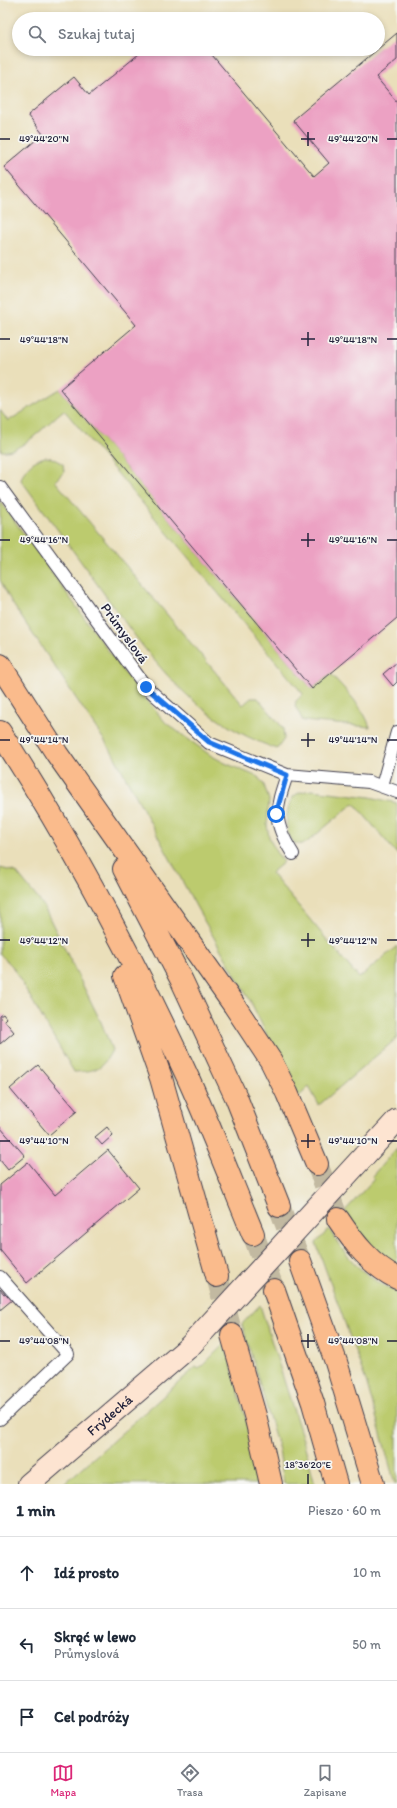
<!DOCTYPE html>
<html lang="pl">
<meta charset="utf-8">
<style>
body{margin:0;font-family:Itim,sans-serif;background:#f2f2f3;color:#1f2937}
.stop{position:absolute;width:12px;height:12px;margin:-9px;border:3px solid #1a73e8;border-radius:50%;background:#fff}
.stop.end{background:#1a73e8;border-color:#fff;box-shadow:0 1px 4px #0008}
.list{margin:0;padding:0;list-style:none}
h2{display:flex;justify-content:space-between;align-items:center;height:52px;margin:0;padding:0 16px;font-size:17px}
h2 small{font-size:13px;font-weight:400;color:#747a83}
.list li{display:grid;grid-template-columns:26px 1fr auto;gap:12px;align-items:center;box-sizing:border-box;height:72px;padding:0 16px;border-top:1px solid #e0e1e3}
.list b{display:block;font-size:15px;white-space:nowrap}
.list p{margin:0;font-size:13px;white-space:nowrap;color:#747a83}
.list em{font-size:13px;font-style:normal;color:#747a83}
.icon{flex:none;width:22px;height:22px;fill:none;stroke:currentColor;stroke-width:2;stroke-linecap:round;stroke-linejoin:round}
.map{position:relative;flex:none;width:397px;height:1484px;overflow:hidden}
.search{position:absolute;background:#fff;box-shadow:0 2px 6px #0003;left:12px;right:12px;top:12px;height:44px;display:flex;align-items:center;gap:10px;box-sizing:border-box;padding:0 14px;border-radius:22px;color:#747a83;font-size:15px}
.sheet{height:268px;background:#fff}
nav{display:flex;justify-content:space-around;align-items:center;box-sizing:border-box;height:56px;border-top:1px solid #e0e1e3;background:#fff;font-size:11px;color:#747a83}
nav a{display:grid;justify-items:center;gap:2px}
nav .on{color:#db2777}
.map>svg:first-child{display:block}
.green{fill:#bccb6e;stroke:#6f7654}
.building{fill:#eca1c3}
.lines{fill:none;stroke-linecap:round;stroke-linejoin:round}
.highway-tunnel{stroke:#c2b9a1;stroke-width:22;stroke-dasharray:22 11;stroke-linecap:butt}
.lane-casing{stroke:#403e4e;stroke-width:14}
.secondary-casing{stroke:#403e4e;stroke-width:24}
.highway-casing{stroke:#403e4e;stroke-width:24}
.lane{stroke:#fff;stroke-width:12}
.secondary{stroke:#fde4d1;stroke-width:22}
.highway{stroke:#fabb8c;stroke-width:22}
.secondary-bridge-casing{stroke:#403e4e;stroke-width:24;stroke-linecap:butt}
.secondary-bridge{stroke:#fde4d1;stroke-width:22}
.route{stroke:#1a73e8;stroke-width:5}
.ticks{fill:none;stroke:#22223b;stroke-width:1.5}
.labels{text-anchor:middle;stroke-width:3.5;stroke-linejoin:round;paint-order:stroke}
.street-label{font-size:14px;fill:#22223b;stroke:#f6f6f2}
.ticks-label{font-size:10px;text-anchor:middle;fill:#22223b;stroke:#f6f6f2;stroke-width:3.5;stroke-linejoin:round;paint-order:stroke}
</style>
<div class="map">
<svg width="397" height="1484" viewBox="0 0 397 1484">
<rect width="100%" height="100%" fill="#f6f6f2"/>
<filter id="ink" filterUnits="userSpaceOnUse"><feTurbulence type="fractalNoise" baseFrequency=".025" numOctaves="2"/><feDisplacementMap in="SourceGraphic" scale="8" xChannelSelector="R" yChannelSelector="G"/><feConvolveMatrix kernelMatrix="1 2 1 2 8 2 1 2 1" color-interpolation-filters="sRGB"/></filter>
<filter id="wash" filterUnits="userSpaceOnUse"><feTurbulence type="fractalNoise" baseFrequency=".012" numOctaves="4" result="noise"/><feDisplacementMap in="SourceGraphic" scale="16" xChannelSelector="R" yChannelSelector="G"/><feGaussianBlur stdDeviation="0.9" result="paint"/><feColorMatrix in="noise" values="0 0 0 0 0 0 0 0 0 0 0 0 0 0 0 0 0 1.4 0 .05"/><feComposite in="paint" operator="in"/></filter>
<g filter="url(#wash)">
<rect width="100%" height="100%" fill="#eadfba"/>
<path class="green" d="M60,389L312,689L331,674C345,690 363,706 370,727L303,721L295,706L296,701L303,694L64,410C48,422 22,454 1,451L0,410L8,421Z
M45,457L52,458L63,464L64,472L55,481L243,705L251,698H258L283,728L284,739L277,749C193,719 155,664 105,595C77,556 49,518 21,480C24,468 33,460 45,457Z
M0,501L128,678L166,723L210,755L225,763L258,777L264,785L269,800L267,825L269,837L276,852L284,862L271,873L359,978L397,946V1038L319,1105L309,1087L297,1098L251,1002L198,910L112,752L12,603L0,580Z
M312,790L370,797L397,803V854L354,803L306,843C283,852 283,808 294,796C299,792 305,791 312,790Z
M0,868L16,872L43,905L101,1022L112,1050C102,1070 95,1071 74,1072L12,966L0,954Z
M397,1148V1269L372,1250L344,1212L374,1179L372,1176Z
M329,1229C346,1258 366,1279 397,1292V1484H395L367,1384L316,1243Z
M260,1305L304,1443L315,1484H284L279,1450L242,1324Z
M225,1343L259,1467L261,1484H64L196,1367L199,1369Z"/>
<g id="blocks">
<path class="building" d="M397,33V60L376,77L397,102V618L312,689L60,389L136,325L4,167L43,134L28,115L74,77L89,95L145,49H207L314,176L329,163L293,120Z
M397,662V682L393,686L383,674Z
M3,1014L6,1018L4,1020L14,1032L0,1044V1016Z
M38,1065L77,1111L49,1135L10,1089Z
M0,1127L25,1156L8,1170L0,1160Z
M107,1127L113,1135L102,1145L95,1137Z
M108,1150L139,1188L27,1283L0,1250V1185L28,1162L55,1195Z
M0,1289L4,1294L6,1293L12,1300L0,1310Z"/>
</g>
</g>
<g filter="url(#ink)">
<use href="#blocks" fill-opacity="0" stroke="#403e4e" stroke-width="1"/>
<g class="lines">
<path class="highway-tunnel" d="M317,1164L338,1219
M279,1206L300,1261
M253,1234L274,1290
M217,1276L232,1335"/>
<defs>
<path id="lane" d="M0,487L146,687L209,743L287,775L369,782L397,792
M287,775C275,810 272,821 293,854
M382,786L397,732
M0,1277L68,1354L0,1419"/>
<g id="secondary">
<path d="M364,1156L397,1120"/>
<path id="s1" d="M29,1484L189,1347"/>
</g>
<path id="highway" d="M0,665L57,754L234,1005L271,1061L287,1093L317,1164
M0,732C71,842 135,961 189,1080C212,1131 232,1183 253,1234
M124,869L182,981L236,1097L279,1206
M125,976L161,1078L217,1276
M338,1219C354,1243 371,1265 397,1278
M300,1261L336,1362L373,1484
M274,1290L313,1403L336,1484
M232,1335L256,1419L271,1484"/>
</defs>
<use href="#lane" class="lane-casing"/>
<use href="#secondary" class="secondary-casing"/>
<use href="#highway" class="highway-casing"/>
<use href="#lane" class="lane"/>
<use href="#secondary" class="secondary"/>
<use href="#highway" class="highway"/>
<defs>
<path id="secondary-bridge" d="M189,1347L364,1156"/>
</defs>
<use href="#secondary-bridge" class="secondary-bridge-casing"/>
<use href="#secondary-bridge" class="secondary-bridge"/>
</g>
</g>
<g class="lines" filter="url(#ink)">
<path class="route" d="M146,687L209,742L287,775L276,814"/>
</g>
<path class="ticks" d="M308,132V146M0,139H10M301,139H315M387,139H397M308,332V346M0,339H10M301,339H315M387,339H397M308,533V547M0,540H10M301,540H315M387,540H397M308,733V747M0,740H10M301,740H315M387,740H397M308,933V947M0,940H10M301,940H315M387,940H397M308,1134V1148M0,1141H10M301,1141H315M387,1141H397M308,1334V1348M0,1341H10M301,1341H315M387,1341H397M308,1474V1484"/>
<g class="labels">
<g class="street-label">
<text transform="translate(125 633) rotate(54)" y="5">Průmyslová</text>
<text dy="5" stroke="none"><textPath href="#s1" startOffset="106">Frýdecká</textPath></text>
</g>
</g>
<g class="ticks-label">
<text x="44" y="142">49°44'20"N</text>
<text x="353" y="142">49°44'20"N</text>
<text x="44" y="343">49°44'18"N</text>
<text x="353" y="343">49°44'18"N</text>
<text x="44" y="543">49°44'16"N</text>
<text x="353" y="543">49°44'16"N</text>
<text x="44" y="743">49°44'14"N</text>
<text x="353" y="743">49°44'14"N</text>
<text x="44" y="944">49°44'12"N</text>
<text x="353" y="944">49°44'12"N</text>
<text x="44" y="1144">49°44'10"N</text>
<text x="353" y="1144">49°44'10"N</text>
<text x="44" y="1344">49°44'08"N</text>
<text x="353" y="1344">49°44'08"N</text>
<text x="308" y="1468">18°36'20"E</text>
</g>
</svg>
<div class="stop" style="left:276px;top:814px"></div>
<div class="stop end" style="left:146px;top:687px"></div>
<div class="search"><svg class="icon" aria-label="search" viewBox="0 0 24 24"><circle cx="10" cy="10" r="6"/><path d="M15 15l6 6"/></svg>Szukaj tutaj</div>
</div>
<section class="sheet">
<h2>1 min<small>Pieszo · 60 m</small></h2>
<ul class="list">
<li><svg class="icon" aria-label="ahead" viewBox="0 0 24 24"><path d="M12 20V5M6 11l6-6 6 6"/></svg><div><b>Idź prosto</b></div><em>10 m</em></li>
<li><svg class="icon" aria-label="left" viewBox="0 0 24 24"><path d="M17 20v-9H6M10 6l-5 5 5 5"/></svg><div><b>Skręć w lewo</b><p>Průmyslová</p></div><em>50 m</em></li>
<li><svg class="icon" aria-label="arrive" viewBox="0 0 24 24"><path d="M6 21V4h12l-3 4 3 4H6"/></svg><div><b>Cel podróży</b></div></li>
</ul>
</section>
<nav>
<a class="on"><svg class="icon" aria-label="map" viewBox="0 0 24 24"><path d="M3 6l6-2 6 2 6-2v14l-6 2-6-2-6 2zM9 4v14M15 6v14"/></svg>Mapa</a>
<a><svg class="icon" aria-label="directions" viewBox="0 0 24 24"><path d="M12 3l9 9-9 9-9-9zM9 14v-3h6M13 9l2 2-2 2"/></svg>Trasa</a>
<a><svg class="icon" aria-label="saved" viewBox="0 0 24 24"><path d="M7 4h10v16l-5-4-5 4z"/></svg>Zapisane</a>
</nav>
